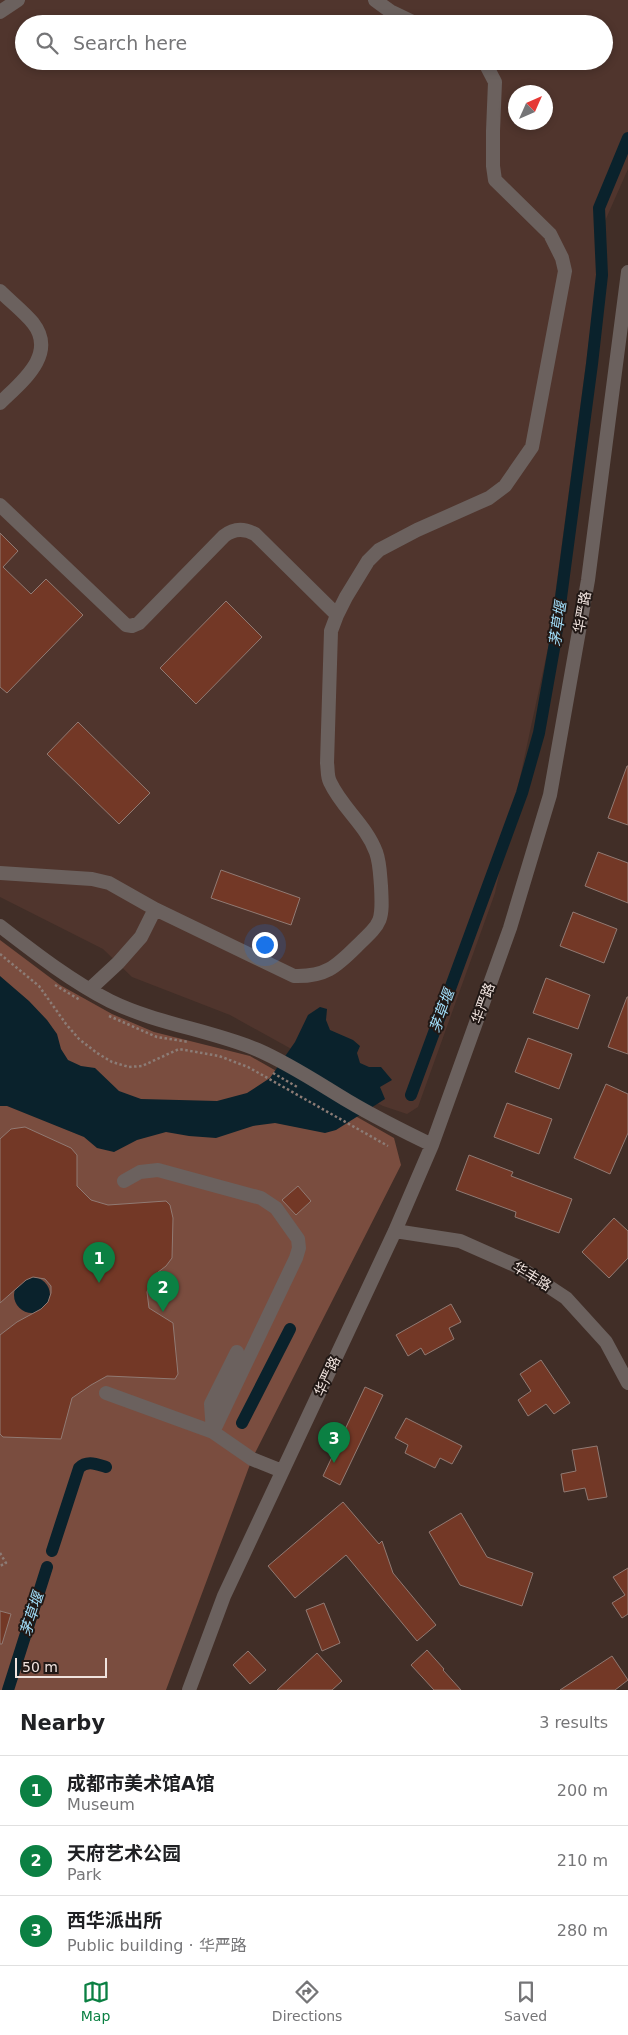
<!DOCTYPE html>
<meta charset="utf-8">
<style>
body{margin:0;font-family:"DejaVu Sans","Noto Sans SC",sans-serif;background:#f2f2f2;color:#202124}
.compass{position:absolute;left:508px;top:85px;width:45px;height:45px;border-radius:50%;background:#fff;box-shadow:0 2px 8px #0003;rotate:45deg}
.scale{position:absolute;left:15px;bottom:12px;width:92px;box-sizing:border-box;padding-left:5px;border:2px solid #f0e3de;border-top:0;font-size:14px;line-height:18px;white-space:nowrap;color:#f0e3de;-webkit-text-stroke:4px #211815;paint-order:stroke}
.you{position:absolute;left:264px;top:944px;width:18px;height:18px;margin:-12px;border:4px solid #fff;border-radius:50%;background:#1a73e8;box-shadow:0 0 0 8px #1a73e833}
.badge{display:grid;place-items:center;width:32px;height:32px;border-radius:50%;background:#0b8043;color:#fff;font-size:16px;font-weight:700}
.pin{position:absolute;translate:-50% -41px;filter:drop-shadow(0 1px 2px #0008)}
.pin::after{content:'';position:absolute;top:26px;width:18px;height:15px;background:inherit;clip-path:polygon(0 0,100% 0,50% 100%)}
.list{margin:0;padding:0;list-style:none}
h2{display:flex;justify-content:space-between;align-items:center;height:65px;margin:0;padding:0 20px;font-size:21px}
h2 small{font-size:16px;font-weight:400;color:#757577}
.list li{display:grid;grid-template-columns:32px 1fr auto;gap:15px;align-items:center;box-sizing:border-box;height:70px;padding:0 20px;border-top:1px solid #e0e0e0}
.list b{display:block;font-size:19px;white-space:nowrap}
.list p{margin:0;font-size:16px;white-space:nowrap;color:#757577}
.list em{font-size:16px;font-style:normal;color:#757577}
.icon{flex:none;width:28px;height:28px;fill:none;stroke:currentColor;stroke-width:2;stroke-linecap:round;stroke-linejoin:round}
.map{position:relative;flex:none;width:628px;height:1690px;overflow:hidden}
.search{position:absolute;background:#fff;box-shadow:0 2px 8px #0003;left:15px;right:15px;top:15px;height:55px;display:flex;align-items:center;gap:12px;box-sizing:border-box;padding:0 18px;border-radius:28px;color:#757577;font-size:19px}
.sheet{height:275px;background:#fff}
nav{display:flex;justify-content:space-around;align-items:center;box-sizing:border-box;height:70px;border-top:1px solid #e0e0e0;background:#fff;font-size:14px;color:#757577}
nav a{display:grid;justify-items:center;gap:2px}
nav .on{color:#0b8043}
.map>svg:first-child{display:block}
.built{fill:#50352d;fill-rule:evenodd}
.green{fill:#7a4d3f}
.water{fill:#0a222c}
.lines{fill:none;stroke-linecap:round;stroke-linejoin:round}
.canal{stroke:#0a222c;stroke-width:12}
.building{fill:#733826;stroke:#917a73}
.path{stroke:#8c7c76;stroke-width:2.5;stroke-dasharray:2.5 2.5;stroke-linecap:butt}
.minor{stroke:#6b615e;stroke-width:14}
.labels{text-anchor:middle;stroke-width:4;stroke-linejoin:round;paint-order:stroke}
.street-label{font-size:14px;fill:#f0e3de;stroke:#211815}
.water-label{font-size:15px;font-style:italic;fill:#9fdaf5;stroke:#211815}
</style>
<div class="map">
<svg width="628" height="1690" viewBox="0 0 628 1690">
<rect width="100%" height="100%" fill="#412e27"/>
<path class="built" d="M0,0H628V169L605,221L548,648L495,893L418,1107L407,1114L383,1106L348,1088L295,1051L230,1015L132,977L103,949L0,897ZM24,24H604V61H24ZM516,92H546V122H516Z"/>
<path class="green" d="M0,940L60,985L112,1014L154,1032L250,1056L394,1138L401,1165L252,1459L166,1690H0Z"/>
<path class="water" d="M0,976L29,1001L47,1020L57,1034L61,1049L68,1060L81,1066L95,1068L119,1091L141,1099L217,1101L247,1093L270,1078L295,1042L308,1015L320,1007L327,1009L326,1020L330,1030L353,1040L360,1046L357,1053L360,1063L369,1067H381L392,1080L380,1087L385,1099L336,1130L325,1133L275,1123L253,1126L216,1138L189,1136L166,1132L137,1140L114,1152L97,1148L84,1137L7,1106H0Z
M14 1295a18 18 0 1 1 36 0a18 18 0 1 1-36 0Z"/>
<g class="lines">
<path class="canal" d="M411,1095L522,793L539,733L555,643L592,364L602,275L599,208L628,138
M242,1423L290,1329
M52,1551L79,1468C87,1460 96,1464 106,1467
M8,1690L47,1567"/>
</g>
<path class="building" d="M0,533L18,551L3,567L31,594L46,579L83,615L7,693L0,687Z
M226,601L262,637L196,704L160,668Z
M78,722L150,793L119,824L47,754Z
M627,766H628V825L608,818Z
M598,852L628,863V903L585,886Z
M221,870L300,898L291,925L211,898Z
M573,912L617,929L604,963L560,946Z
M546,978L590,995L578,1029L533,1013Z
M627,997H628V1054L608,1047Z
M528,1038L572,1054L559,1089L515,1072Z
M606,1084L628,1094V1133L610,1174L574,1158Z
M507,1103L552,1119L539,1154L494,1137Z
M25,1127L71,1148L77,1155V1186L91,1200L108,1205L166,1201L170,1205L173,1218L172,1258L166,1266L153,1276L147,1292L149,1308L173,1323L178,1374L175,1379L107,1376L91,1385L72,1398L61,1439L3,1437L0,1434V1335L17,1322L41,1309L48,1302L51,1293V1286L45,1279L33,1277L26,1280L0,1303V1139L11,1129Z
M469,1155L513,1172L511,1176L572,1199L559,1233L515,1217L516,1212L456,1190Z
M298,1186L311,1201L296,1215L282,1200Z
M614,1218L628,1231V1258L609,1278L582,1252Z
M451,1304L461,1322L449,1328L454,1339L425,1355L421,1348L408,1356L396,1335Z
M541,1360L570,1403L554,1414L546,1404L528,1416L518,1400L531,1391L520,1374Z
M365,1387L383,1395L340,1485L323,1476Z
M406,1418L462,1446L452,1464L440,1458L435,1468L405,1453L408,1445L395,1438Z
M597,1446L607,1497L588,1500L585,1488L564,1492L561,1474L576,1471L572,1450Z
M343,1502L379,1544L382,1541L393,1573L436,1625L417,1641L346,1555L295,1598L268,1566Z
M461,1513L487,1557L533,1573L522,1606L460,1585L429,1532Z
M628,1568V1614L622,1618L612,1603L625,1595L613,1577Z
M324,1603L340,1643L322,1651L306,1610Z
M0,1611L11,1614L2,1644H0Z
M427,1650L444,1669L443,1670L461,1690H434L411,1665Z
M248,1651L266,1670L250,1684L233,1665Z
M317,1653L342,1681L332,1690H277Z
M612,1656L628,1680L615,1690H560Z"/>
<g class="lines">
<path class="path" d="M0,954L39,986L66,1024L79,1039L97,1053L112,1062L129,1067L142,1066L179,1049L219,1056L248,1067L388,1146
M55,985L80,1000
M109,1016L157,1037L189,1042
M273,1073L299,1088
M0,1553L6,1563L0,1566"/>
<path class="minor" d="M375,0L390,11L417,24
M0,12L18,0
M0,291C11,302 24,312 33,323C58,355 20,383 0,403
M0,505L126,625L132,626L139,623L224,536C234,528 244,528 255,534L337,615
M0,873L92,879L109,883L155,909L294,976C325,977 336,967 357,946C382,922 383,922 381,886C380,875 380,863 376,852C366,825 342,808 330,782C327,776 328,769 327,763L331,631L337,615L346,597L368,561L379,550L417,530L489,498L505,486L532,447L565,271L562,258L550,234L495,180L493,166V131L495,82L484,61
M0,926C35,953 71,981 110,1001C157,1024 210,1030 258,1050C290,1064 318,1083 348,1101C375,1117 403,1131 432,1145
M90,989L118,963L141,937L155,909
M124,1181L140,1172L158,1170L261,1198L276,1208L298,1239L299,1248L296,1258L213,1432L211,1404L237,1352
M395,1231L460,1241L519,1267L566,1298L606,1342L628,1383
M106,1393L213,1432L252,1459L282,1471
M189,1690L224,1596L395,1231L432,1145L510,928L550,795L588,580L628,272"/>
</g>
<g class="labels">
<g class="street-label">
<text transform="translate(582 612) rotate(-80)" y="5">华严路</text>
<text transform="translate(483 1003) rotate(-70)" y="5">华严路</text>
<text transform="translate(532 1276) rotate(31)" y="5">华丰路</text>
<text transform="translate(327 1376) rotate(-65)" y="5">华严路</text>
</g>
<g class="water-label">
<text transform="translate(558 624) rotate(-82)" y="5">茅草堰</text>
<text transform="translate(442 1011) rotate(-70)" y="5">茅草堰</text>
<text transform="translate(32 1614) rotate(-72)" y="5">茅草堰</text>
</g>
</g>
</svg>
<svg class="compass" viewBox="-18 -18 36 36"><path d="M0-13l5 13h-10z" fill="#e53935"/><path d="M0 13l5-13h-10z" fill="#757577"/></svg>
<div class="scale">50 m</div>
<div class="you"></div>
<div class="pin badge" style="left:99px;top:1283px">1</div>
<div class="pin badge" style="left:163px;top:1312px">2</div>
<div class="pin badge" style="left:334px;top:1463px">3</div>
<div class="search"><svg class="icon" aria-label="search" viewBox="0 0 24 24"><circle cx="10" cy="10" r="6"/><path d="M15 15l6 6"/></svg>Search here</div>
</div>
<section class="sheet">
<h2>Nearby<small>3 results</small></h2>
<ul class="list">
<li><span class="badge">1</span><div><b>成都市美术馆A馆</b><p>Museum</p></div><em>200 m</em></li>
<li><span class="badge">2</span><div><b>天府艺术公园</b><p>Park</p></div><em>210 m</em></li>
<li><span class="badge">3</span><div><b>西华派出所</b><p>Public building · 华严路</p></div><em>280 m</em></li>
</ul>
</section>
<nav>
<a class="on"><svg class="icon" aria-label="map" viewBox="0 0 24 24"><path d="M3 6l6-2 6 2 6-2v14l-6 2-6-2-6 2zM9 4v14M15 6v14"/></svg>Map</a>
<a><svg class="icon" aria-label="directions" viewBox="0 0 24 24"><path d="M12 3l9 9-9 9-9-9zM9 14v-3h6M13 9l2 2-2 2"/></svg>Directions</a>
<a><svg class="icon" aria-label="saved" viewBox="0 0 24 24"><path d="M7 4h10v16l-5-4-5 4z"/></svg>Saved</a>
</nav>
